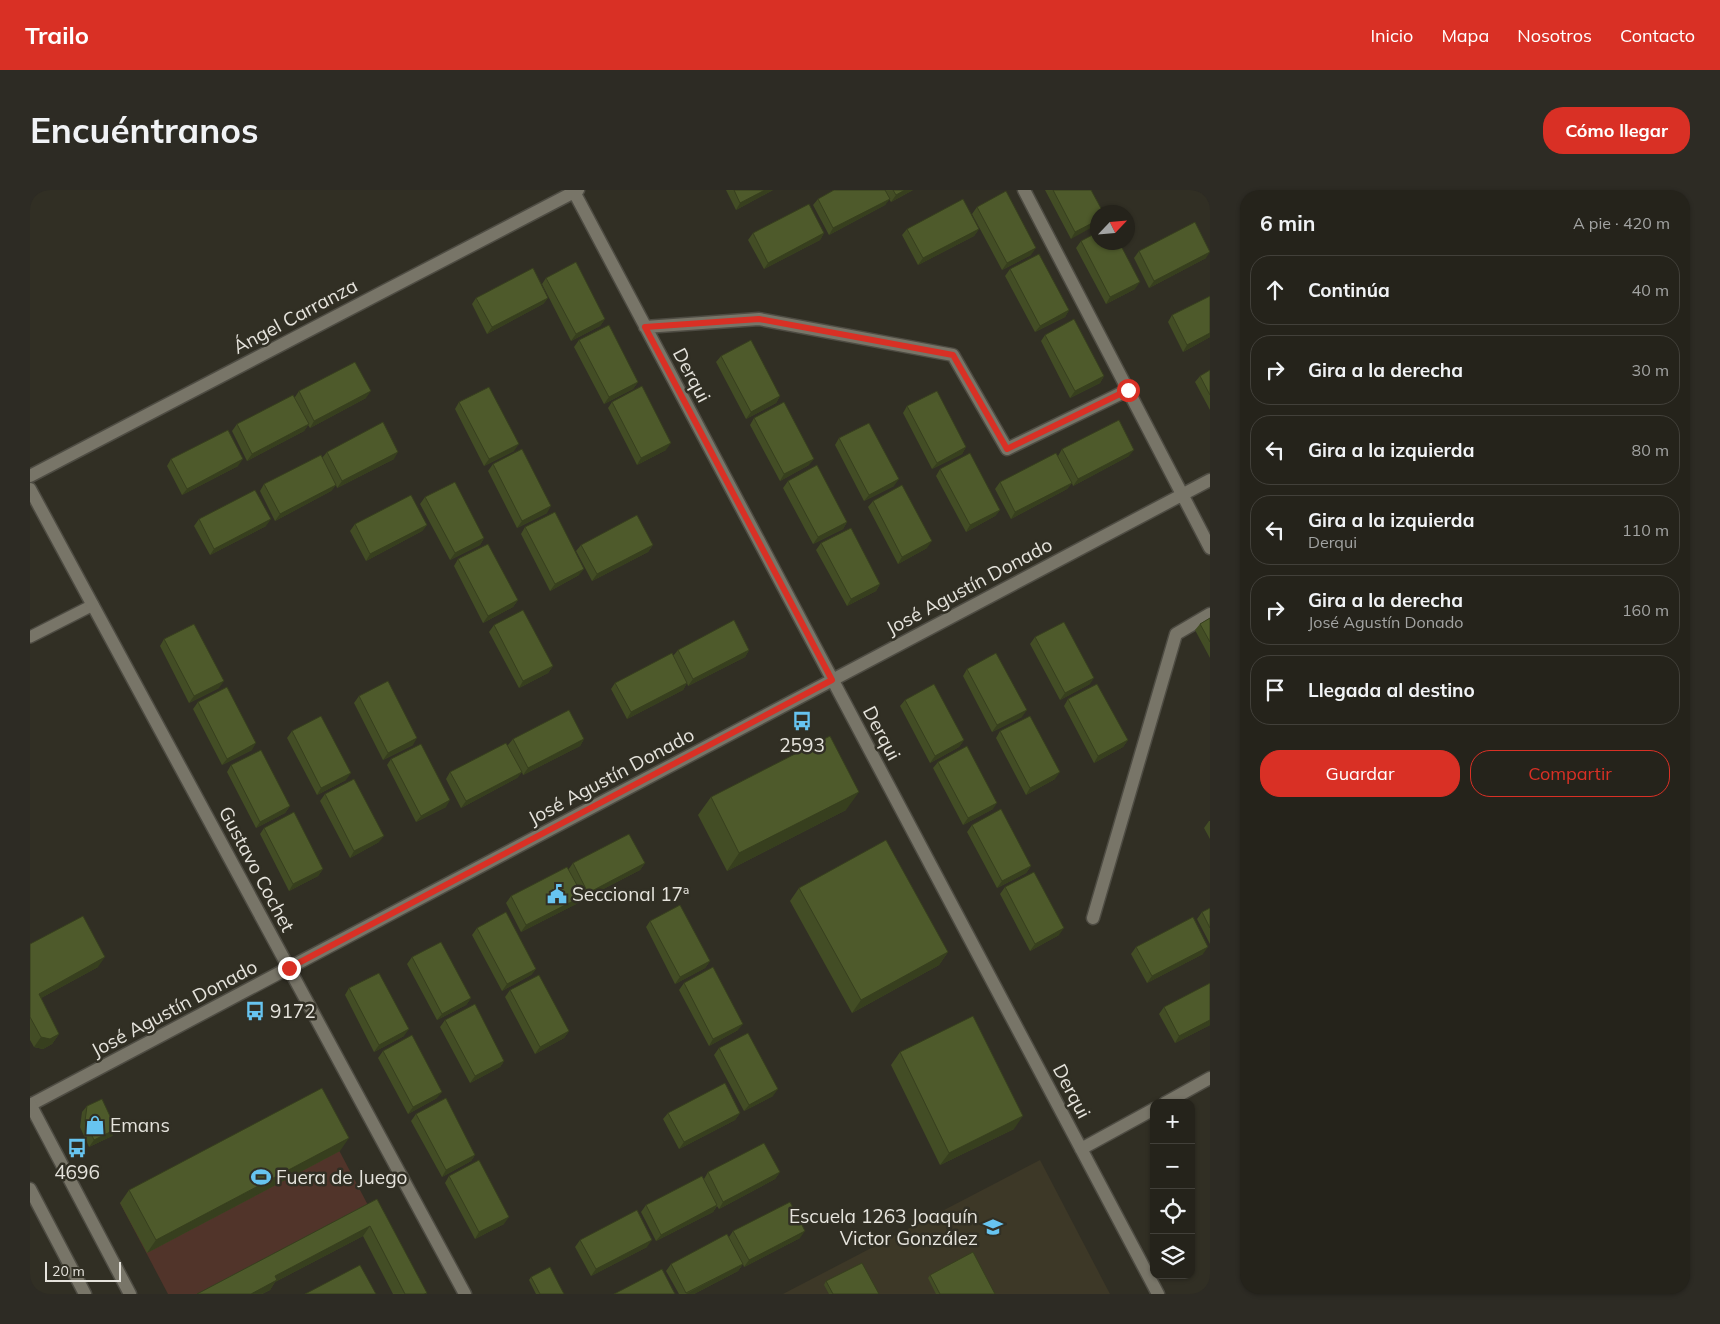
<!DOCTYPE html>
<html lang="es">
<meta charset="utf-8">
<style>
body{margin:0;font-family:Mulish,sans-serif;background:#2d2b24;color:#f1f3f6}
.controls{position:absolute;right:15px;bottom:15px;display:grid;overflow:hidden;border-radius:10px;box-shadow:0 1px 4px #0004}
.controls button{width:45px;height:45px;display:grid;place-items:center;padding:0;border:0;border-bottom:1px solid #42403a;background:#25231b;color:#f1f3f6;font:25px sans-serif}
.compass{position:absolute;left:1060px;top:15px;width:45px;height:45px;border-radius:50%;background:#25231b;box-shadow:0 1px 4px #0004;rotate:64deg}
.scale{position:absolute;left:15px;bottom:12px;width:76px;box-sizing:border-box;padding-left:5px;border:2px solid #e5e3dc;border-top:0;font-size:14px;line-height:18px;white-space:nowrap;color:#e5e3dc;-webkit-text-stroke:4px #312f24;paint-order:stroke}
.stop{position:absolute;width:15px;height:15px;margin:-11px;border:4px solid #d93025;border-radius:50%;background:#fff}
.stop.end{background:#d93025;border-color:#fff;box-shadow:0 1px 5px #0008}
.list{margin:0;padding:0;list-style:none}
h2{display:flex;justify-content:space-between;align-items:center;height:65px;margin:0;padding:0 20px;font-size:21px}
h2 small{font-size:16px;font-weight:400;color:#a3a4a3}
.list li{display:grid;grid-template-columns:32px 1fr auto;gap:15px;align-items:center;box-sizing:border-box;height:70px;margin:0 10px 10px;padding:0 10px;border:1px solid #42403a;border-radius:20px}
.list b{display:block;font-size:19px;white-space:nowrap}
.list p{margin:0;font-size:16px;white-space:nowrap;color:#a3a4a3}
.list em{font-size:16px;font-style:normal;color:#a3a4a3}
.actions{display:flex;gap:10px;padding:15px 20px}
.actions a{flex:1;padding:11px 0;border:1px solid #d93025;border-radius:20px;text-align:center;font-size:18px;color:#d93025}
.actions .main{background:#d93025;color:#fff}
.icon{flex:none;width:28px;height:28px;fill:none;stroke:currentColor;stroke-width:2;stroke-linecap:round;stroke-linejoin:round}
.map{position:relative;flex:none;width:1180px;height:1104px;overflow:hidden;border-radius:20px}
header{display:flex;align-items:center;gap:30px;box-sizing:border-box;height:70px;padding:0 25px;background:#d93025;color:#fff}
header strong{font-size:24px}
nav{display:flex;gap:28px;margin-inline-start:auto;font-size:18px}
.intro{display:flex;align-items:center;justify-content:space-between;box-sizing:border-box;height:120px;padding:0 30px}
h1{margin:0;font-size:35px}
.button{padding:12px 22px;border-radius:20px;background:#d93025;color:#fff;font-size:18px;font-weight:700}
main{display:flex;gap:30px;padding:0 30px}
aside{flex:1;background:#25231b;border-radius:20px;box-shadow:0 1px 4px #0004}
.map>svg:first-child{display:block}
.built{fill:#3d3827}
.green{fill:#51342a}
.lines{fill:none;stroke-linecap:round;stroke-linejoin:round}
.lane-casing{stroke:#4e4c43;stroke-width:14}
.street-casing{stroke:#4e4c43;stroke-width:15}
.secondary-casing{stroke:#4e4c43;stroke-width:15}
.path{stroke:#78766d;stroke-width:3;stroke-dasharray:4 4;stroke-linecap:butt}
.lane{stroke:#787568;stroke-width:11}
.street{stroke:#787568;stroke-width:12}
.secondary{stroke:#787568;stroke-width:12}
.wall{fill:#434d25}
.shaded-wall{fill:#373f1e}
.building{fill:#4e5a2b;stroke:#373f1e}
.route{stroke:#d93025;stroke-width:6}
.labels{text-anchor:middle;stroke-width:5;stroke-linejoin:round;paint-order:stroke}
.street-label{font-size:19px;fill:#e5e3dc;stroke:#312f24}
.poi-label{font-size:19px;fill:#e5e3dc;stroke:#312f24;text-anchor:start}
</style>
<header>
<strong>Trailo</strong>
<nav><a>Inicio</a><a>Mapa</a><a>Nosotros</a><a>Contacto</a></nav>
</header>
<div class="intro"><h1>Encuéntranos</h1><a class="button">Cómo llegar</a></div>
<main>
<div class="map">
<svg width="1180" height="1104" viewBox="0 0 1180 1104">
<rect width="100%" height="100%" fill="#312f24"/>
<path class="built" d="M1010,970L1080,1104H753Z"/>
<path class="green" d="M283,911L340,1019L179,1104H138L90,1013Z"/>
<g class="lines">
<defs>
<path id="lane" d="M0,447L63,415"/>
<path id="street" d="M543,0L1128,1104
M994,0L1180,358
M615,137L729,129L923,165L977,259L1098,200
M0,286L548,0
M0,299L435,1104
M1063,728L1146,444L1180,424
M1135,913L1180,888
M0,915L1180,290
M1051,959L1124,919"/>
<path id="secondary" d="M0,914L100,1104
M0,999L55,1104"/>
</defs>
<use href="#lane" class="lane-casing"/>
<use href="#street" class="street-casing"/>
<use href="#secondary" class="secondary-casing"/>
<path class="path" d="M1175,0L1180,9"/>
<use href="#lane" class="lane"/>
<use href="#street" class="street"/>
<use href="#secondary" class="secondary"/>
</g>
<path class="wall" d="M696,0H743L706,20Z
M804,0H883L861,12L859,9L855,15L799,45L783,15L788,9Z
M1015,0H1061L1073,22L1041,49Z
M947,17L1001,65L972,80L942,24Z
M877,39H949L944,46L888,75L872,45Z
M723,43H794L790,50L734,79L718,50Z
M1051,51L1105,99L1076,114L1046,58Z
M1109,61L1176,68L1119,98L1104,68Z
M980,79L1039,120L1035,127L1005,142L975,86Z
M516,88L575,129L570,136L541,151L512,94Z
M446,108H518L513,114L457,144L442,114Z
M1142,125L1180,147L1153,162L1138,132Z
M1015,145L1074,186L1070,193L1040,208L1011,151Z
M549,150L608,192L603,199L574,214L544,157Z
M691,166L750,206L746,213L716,229L686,172Z
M1180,180V220L1165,192L1170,186Z
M269,201L336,208L280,238L278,235L274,241L217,271L202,241L207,234L265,207Z
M429,212L484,261L454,276L425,219Z
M582,212L636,260L607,275L578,218Z
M877,216L936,257L932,264L902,279L873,223Z
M724,228L779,275L750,291L720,235Z
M809,248L864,296L834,311L805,255Z
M1032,259L1099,266L1043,296L1042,293L1037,299L981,329L965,299L970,292L1028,266Z
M297,262L364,269L307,298L306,295L301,301L245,331L230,301L234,294L292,268Z
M141,269L208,276L152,305L137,276Z
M463,274L517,323L487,338L458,281Z
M910,279L970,320L965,326L936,342L906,286Z
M758,291L817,332L813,339L783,354L753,298Z
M395,307L454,348L450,355L420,370L390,314Z
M843,311L897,358L868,374L838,317Z
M169,329L236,336L180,365L164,336Z
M325,334L397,335L392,341L336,371L320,341Z
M495,337L549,385L520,401L491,344Z
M791,353L850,394L846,401L817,416L786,360Z
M551,355H623L618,362L562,391L546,361Z
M428,369L488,410L483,417L453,433L424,376Z
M1180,428V468L1165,440L1170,434Z
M464,435L523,476L518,483L489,498L459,442Z
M1005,447L1060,494L1030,510L1000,454Z
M134,449L189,498L159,513L130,456Z
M648,460H719L715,467L658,496L657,493L653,500L597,529L581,499L585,493L643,466Z
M937,479L992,527L962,542L933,486Z
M329,506L383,555L353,570L324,513Z
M1038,509L1098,550L1093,557L1064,573L1034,516Z
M875,510L934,550L929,557L900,573L870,516Z
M168,512L222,560L192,575L163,519Z
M262,541L316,590L287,605L257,548Z
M970,541L1025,589L996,605L966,548Z
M483,549H554L550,556L493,585L492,582L487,588L431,618L416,589L420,582L478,555Z
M361,569L416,617L386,632L357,575Z
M908,572L963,619L933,635L903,578Z
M201,575L260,616L255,623L226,638L197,582Z
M295,604L349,652L320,668L290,611Z
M681,607L816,620L697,681L668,625Z
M1179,631H1180V649L1174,638Z
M942,635L1001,676L996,683L967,698L937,642Z
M234,638L293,679L288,686L259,701L230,644Z
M543,673H615L610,680L554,709L552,706L548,713L491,742L476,713L481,706L538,680Z
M975,697L1029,745L1000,761L970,704Z
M769,698L918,762L909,775L822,823L760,711Z
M1180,718V754L1167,729L1172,722Z
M620,731L680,771L675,778L645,794L616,737Z
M447,738L506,779L501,785L472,801L442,745Z
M0,754L68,777L11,808L29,844L22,854L13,859L4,857L0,850Z
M1106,757L1173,764L1117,793L1101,764Z
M382,767L441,808L436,815L407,830L377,774Z
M654,793L708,840L679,856L649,800Z
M1180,793V835L1145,853L1129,824L1134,817Z
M319,798L374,846L344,862L315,805Z
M480,800L539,841L534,848L505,864L475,807Z
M415,830L474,871L470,877L440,893L410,837Z
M689,858L743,906L714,921L684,865Z
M353,861L407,908L378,924L348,868Z
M870,862L984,939L910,975L861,875Z
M57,916L86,939L82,946L59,957L50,937L52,922Z
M638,923H710L705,930L649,959L633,929Z
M386,924L445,965L441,971L412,987L381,931Z
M310,961L117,1063L90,1013L99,1000Z
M678,982H750L745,989L689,1019L687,1016L683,1022L626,1051L611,1022L616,1015L674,989Z
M419,986L474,1034L445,1049L415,993Z
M347,1009L397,1103L396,1104H363L333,1046L245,1092L240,1100L232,1104H167Z
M703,1041L770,1048L714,1077L713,1074L708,1081L664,1104H649L636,1081L641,1074L699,1047Z
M550,1050L617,1057L561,1086L545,1057Z
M900,1085L965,1104H906L898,1088Z
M501,1087L534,1104H506L499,1090Z
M796,1091L849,1104H799L794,1095Z"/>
<path class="shaded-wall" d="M735,0H743L706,20L710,13Z
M875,0H883L861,12L866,5Z
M860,9L855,15L799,45L803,38Z
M1068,30V34L1041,49L1045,42Z
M949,39L944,46L888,75L893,68Z
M794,43L790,50L734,79L738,73Z
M1006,58L1001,65L972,80L977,73Z
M1180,62L1176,68L1119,98L1124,91Z
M1110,92L1105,99L1076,114L1080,107Z
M518,108L513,114L457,144L462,137Z
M1039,120L1035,127L1005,142L1010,136Z
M575,129L570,136L541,151L546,144Z
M1180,143V147L1153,162L1157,155Z
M1074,186L1070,193L1040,208L1045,201Z
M608,192L603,199L574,214L579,207Z
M341,201L336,208L280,238L284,231Z
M750,206L746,213L716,229L721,222Z
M279,234L274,241L217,271L222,264Z
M641,253L636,260L607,275L611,268Z
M489,254L484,261L454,276L459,269Z
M936,257L932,264L902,279L907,273Z
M1104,260L1099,266L1043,296L1048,289Z
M368,262L364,269L307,298L312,291Z
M213,269L208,276L152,305L157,299Z
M784,269L779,275L750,291L754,284Z
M869,289L864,296L834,311L839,305Z
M1042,293L1037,299L981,329L985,322Z
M306,295L301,301L245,331L250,324Z
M521,316L517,323L487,338L492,331Z
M970,320L965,326L936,342L940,335Z
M241,329L236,336L180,365L184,359Z
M817,332L813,339L783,354L788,347Z
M397,335L392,341L336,371L340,364Z
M454,348L450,355L420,370L425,363Z
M902,351L897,358L868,374L872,367Z
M623,355L618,362L562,391L567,384Z
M554,379L549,385L520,401L525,394Z
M850,394L846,401L817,416L821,409Z
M488,410L483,417L453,433L458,426Z
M719,460L715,467L658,496L663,489Z
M523,476L518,483L489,498L493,491Z
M1064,488L1060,494L1030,510L1035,503Z
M194,491L189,498L159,513L164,506Z
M657,493L653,500L597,529L601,522Z
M997,520L992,527L962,542L967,535Z
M387,548L383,555L353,570L358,563Z
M554,549L550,556L493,585L498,578Z
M934,550L929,557L900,573L905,566Z
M1098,550L1093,557L1064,573L1068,566Z
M226,553L222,560L192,575L197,569Z
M492,582L487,588L431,618L436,611Z
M1030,582L1025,589L996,605L1000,598Z
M321,583L316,590L287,605L291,598Z
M829,602L816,620L697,681L709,663Z
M420,610L416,617L386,632L391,626Z
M967,613L963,619L933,635L938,628Z
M260,616L255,623L226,638L230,632Z
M354,646L349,652L320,668L324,661Z
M615,673L610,680L554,709L558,703Z
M1001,676L996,683L967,698L972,691Z
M293,679L288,686L259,701L263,694Z
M553,706L548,713L491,742L496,735Z
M1034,738L1029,745L1000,761L1005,754Z
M1178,757L1173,764L1117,793L1122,786Z
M918,762L909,775L822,823L831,810Z
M75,767L68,777L2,813L9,804Z
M680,771L675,778L645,794L650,787Z
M506,779L501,785L472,801L477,794Z
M441,808L436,815L407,830L412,824Z
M1180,830V835L1145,853L1149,846Z
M713,834L708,840L679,856L683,849Z
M379,839L374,846L344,862L349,855Z
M539,841L534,848L505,864L510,857Z
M29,844L22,854L13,859L4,857L11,847Z
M474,871L470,877L440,893L445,886Z
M748,899L743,906L714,921L719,915Z
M412,902L407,908L378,924L383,917Z
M710,923L705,930L649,959L654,952Z
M993,926L984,939L910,975L919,963Z
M86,939L82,946L59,957L64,950Z
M319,948L310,961L117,1063L126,1050Z
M445,965L441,971L412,987L416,980Z
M750,982L745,989L689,1019L693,1012Z
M687,1015L683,1022L626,1051L631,1045Z
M479,1027L474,1034L445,1049L449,1042Z
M340,1036L333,1046L245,1092L240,1100L232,1104H221L245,1086Z
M775,1041L770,1048L714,1077L719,1070Z
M622,1050L617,1057L561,1086L566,1079Z
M713,1074L708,1081L664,1104H656Z"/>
<path class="building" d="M704,0H735L710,13Z
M804,0H855L860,9L803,38L788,9Z
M863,0H875L866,5Z
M1023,0H1061L1073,22H1068V30L1045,42Z
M976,1L1006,58L977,73L947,17Z
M933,9L949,39L893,68L877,39Z
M779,14L794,43L738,73L723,43Z
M1165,32L1180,62L1124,91L1109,61Z
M1068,42V52H1089L1110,92L1080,107L1051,51Z
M1009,64L1039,120L1010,136L980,79Z
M546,72L575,129L546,144L516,88Z
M503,78L518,108L462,137L446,108Z
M1180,106V143L1157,155L1142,125Z
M1044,129L1074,186L1045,201L1015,145Z
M579,135L608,192L579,207L549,150Z
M721,150L750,206L721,222L691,166Z
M325,172L341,201L284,231L269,201Z
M1180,180V205L1170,186Z
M612,196L641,253L611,268L582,212Z
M459,197L489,254L459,269L429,212Z
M907,201L936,257L907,273L877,216Z
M263,205L279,234L222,264L207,234Z
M754,212L784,269L754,284L724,228Z
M1089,230L1104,260L1048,289L1032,259Z
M353,232L368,262L312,291L297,262Z
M839,233L869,289L839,305L809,248Z
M198,240L213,269L157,299L141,269Z
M492,259L521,316L492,331L463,274Z
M940,263L970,320L940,335L910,279Z
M1026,263L1042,293L985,322L970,292Z
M291,265L306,295L250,324L234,294Z
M787,275L817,332L788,347L758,291Z
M425,292L454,348L425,363L395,307Z
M872,295L902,351L872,367L843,311Z
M225,300L241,329L184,359L169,329Z
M381,305L397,335L340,364L325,334Z
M525,322L554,379L525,394L495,337Z
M607,325L623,355L567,384L551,355Z
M821,338L850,394L821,409L791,353Z
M458,354L488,410L458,426L428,369Z
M493,420L523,476L493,491L464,435Z
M1180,428V452L1170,434Z
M704,430L719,460L663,489L648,460Z
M1034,432L1064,488L1035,503L1005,447Z
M164,434L194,491L164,506L134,449Z
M642,463L657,493L601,522L585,493Z
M966,463L997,520L967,535L937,479Z
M358,491L387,548L358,563L329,506Z
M904,494L934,550L905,566L875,510Z
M1067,494L1098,550L1068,566L1038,509Z
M197,497L226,553L197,569L168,512Z
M539,520L554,549L498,578L483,549Z
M291,526L321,583L291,598L262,541Z
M1000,526L1030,582L1000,598L970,541Z
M800,546L829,602L709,663L681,607Z
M476,553L492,582L436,611L420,582Z
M391,554L420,610L391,626L361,569Z
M937,556L967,613L938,628L908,572Z
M231,560L260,616L230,632L201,575Z
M324,589L354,646L324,661L295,604Z
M971,619L1001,676L972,691L942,635Z
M264,622L293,679L263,694L234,638Z
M599,644L615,673L558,703L543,673Z
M856,650L918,762L831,810L769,698Z
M537,677L553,706L496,735L481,706Z
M1004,682L1034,738L1005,754L975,697Z
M650,715L680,771L650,787L620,731Z
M1180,718V738L1172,722Z
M476,722L506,779L477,794L447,738Z
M53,726L75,767L9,804L29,844L20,849L11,847L0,827V754Z
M1163,727L1178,757L1122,786L1106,757Z
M411,752L441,808L412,824L382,767Z
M683,777L713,834L683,849L654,793Z
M349,783L379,839L349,855L319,798Z
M509,785L539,841L510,857L480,800Z
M1180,793V830L1149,846L1134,817Z
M445,814L474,871L445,886L415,830Z
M943,826L993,926L919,963L870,862Z
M718,843L748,899L719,915L689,858Z
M382,845L412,902L383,917L353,861Z
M695,893L710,923L654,952L638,923Z
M292,898L319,948L126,1050L99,1000Z
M416,908L445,965L416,980L386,924Z
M72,909L86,939L64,950L55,931L57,916Z
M734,953L750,982L693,1012L678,982Z
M449,970L479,1027L449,1042L419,986Z
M672,986L687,1015L631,1045L616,1015Z
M347,1009L397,1103L394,1104H375L340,1036L245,1086L247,1090L221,1104H167Z
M760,1012L775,1041L719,1070L703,1041Z
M607,1020L622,1050L566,1079L550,1050Z
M697,1044L713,1074L656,1103L641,1074Z
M943,1062L965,1104H910L900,1085Z
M832,1073L849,1104H803L796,1091Z
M330,1075L346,1104H275Z
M520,1077L534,1104H510L501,1087Z
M632,1079L645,1104H584Z"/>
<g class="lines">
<path class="route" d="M259,778L802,490L615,137L729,129L923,165L977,259L1098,200"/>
</g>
<defs>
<symbol id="bus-bare" viewBox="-9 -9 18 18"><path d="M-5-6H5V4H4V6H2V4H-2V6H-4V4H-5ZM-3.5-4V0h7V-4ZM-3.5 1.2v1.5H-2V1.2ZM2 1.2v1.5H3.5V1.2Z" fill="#67c4f0" stroke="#312f24" stroke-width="2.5" paint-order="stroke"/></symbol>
<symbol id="civic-bare" viewBox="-9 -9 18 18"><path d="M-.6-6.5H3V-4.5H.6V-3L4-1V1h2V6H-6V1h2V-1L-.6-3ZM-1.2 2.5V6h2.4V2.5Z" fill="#67c4f0" stroke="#312f24" stroke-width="2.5" paint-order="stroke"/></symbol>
<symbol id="shop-bare" viewBox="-9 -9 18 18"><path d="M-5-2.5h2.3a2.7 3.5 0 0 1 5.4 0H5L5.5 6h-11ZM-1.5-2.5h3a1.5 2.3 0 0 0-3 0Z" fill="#67c4f0" stroke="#312f24" stroke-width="2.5" paint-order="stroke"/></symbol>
<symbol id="stadium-bare" viewBox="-9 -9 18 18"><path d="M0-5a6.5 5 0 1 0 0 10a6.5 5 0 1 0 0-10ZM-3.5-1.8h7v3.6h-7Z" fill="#67c4f0" stroke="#312f24" stroke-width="2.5" paint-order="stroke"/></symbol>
<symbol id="school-bare" viewBox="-9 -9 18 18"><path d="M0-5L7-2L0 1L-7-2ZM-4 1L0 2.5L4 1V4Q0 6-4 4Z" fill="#67c4f0" stroke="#312f24" stroke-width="2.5" paint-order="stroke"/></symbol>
</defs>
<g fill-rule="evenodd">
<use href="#bus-bare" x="758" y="517" width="28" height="28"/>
<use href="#civic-bare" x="513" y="690" width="28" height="28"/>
<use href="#bus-bare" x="211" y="807" width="28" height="28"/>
<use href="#shop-bare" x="51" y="921" width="28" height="28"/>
<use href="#bus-bare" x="33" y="944" width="28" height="28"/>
<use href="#stadium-bare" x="217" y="973" width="28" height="28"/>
<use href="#school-bare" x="949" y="1023" width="28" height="28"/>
</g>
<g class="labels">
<g class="street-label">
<text transform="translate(265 126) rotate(-28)" y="7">Ángel Carranza</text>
<text transform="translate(662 185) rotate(62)" y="7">Derqui</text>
<text transform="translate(939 396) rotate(-28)" y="7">José Agustín Donado</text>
<text transform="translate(852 543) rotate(62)" y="7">Derqui</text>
<text transform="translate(581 586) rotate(-28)" y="7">José Agustín Donado</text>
<text transform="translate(227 679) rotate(62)" y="7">Gustavo Cochet</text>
<text transform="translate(144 818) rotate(-28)" y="7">José Agustín Donado</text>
<text transform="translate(1042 901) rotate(62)" y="7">Derqui</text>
</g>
<g class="poi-label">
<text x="772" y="562" text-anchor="middle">2593</text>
<text x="542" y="711">Seccional 17ª</text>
<text x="240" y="828">9172</text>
<text x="80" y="942">Emans</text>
<text x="47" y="989" text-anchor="middle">4696</text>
<text x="246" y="994">Fuera de Juego</text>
<text x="948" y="1033" text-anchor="end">Escuela 1263 Joaquín<tspan x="948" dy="22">Victor González</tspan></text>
</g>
</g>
</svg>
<div class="controls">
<button>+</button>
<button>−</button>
<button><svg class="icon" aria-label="locate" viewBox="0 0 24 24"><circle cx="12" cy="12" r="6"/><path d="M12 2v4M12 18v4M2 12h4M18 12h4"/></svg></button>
<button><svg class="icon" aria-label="layers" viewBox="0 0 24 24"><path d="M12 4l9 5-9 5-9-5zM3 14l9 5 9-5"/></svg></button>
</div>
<svg class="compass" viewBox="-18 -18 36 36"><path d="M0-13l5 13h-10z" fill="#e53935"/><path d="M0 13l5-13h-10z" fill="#a3a4a3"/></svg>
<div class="scale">20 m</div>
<div class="stop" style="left:1098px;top:200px"></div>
<div class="stop end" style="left:259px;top:778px"></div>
</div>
<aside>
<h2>6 min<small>A pie · 420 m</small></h2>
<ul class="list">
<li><svg class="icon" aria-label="ahead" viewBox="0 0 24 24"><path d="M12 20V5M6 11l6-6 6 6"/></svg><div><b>Continúa</b></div><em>40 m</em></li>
<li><svg class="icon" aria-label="right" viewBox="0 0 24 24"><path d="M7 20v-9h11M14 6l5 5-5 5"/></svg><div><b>Gira a la derecha</b></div><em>30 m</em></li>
<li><svg class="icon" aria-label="left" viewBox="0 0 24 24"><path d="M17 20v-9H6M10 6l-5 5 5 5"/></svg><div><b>Gira a la izquierda</b></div><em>80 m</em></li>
<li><svg class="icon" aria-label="left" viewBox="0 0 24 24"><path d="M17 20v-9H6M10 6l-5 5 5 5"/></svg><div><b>Gira a la izquierda</b><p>Derqui</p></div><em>110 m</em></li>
<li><svg class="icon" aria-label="right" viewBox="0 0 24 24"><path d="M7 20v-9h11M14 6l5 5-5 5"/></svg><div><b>Gira a la derecha</b><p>José Agustín Donado</p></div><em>160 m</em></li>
<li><svg class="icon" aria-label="arrive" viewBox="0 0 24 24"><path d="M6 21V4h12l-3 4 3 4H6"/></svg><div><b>Llegada al destino</b></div></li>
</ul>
<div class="actions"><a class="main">Guardar</a><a>Compartir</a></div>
</aside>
</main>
